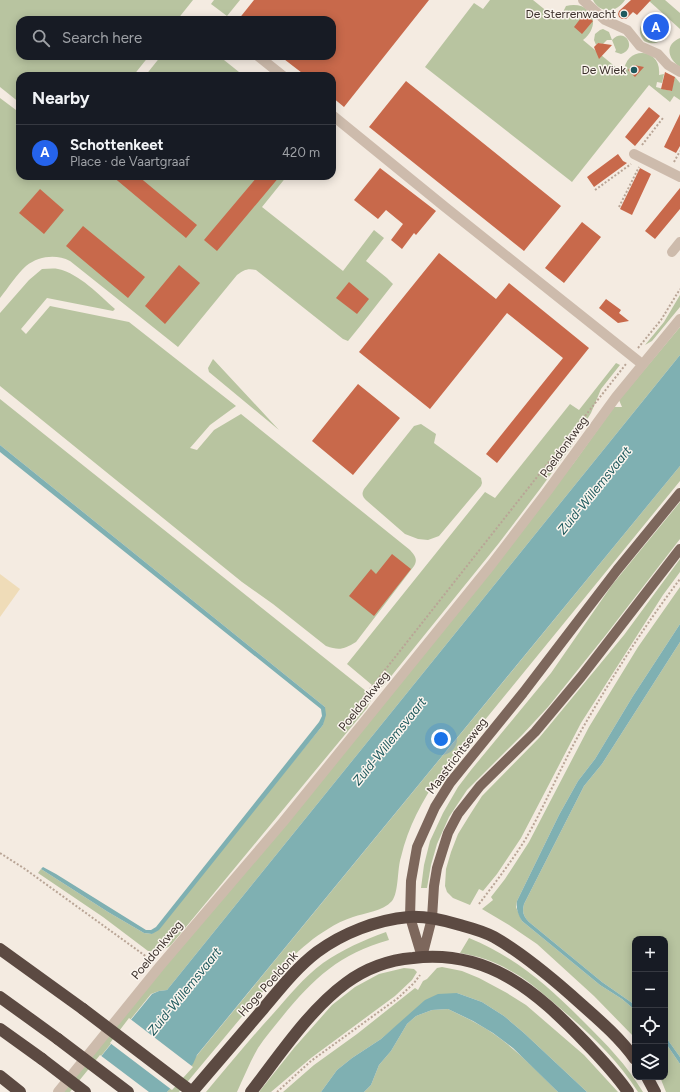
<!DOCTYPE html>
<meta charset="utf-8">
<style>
body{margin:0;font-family:Figtree,sans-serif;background:#20242c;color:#f1f3f6}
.controls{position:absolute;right:12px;bottom:12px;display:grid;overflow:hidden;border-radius:8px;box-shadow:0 2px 10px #0003}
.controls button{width:36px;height:36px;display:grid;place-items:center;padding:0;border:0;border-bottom:1px solid #363941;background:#171b24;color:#f1f3f6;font:20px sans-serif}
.you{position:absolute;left:441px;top:739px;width:14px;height:14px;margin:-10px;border:3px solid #fff;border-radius:50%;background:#1a73e8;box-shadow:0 0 0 6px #1a73e833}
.badge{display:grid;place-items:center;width:26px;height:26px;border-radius:50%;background:#2563eb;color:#fff;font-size:13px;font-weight:700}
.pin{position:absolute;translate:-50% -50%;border:2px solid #fff;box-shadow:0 1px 4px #0006}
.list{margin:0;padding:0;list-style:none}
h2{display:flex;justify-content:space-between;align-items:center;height:52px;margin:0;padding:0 16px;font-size:17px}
h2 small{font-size:13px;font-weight:400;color:#9ea1a6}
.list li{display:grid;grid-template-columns:26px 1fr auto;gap:12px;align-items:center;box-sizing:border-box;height:56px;padding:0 16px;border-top:1px solid #363941}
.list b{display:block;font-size:15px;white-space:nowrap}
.list p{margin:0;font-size:13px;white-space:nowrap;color:#9ea1a6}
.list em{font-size:13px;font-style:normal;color:#9ea1a6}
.icon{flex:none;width:22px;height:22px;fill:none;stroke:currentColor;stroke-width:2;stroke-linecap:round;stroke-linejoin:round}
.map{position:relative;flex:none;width:680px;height:1092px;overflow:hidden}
.search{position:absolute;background:#171b24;box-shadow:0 2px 10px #0003;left:16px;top:16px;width:320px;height:44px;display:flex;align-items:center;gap:10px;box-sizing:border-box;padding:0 14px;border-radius:12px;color:#9ea1a6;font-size:15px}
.panel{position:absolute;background:#171b24;box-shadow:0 2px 10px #0003;left:16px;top:72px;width:320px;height:108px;border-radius:12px}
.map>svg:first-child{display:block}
.green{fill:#b8c4a0}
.sand{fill:#efdcb8}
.water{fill:#7fb0b2}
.pier{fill:#f4ebe1}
.building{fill:#c8694b}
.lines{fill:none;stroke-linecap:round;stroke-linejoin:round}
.path{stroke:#b9a596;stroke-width:2;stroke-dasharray:2 2;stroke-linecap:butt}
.minor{stroke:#cdbbac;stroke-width:10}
.major{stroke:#7d675c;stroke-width:10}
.highway{stroke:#5c4a42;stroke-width:12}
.highway-bridge{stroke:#5c4a42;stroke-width:12}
.poi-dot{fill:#1f5a5e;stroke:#fbf5ee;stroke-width:1.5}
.labels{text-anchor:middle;stroke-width:3;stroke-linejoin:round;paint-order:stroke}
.poi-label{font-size:12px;fill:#3b302b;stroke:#fbf5ee;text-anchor:end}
.street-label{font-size:12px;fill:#3b302b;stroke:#fbf5ee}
.water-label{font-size:13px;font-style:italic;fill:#1f5a5e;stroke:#fbf5ee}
</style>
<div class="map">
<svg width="680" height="1092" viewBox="0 0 680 1092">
<rect width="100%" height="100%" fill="#f4ebe1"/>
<path class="green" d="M0,0H193L177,20H20V56H149L133,76H20V103L0,87Z
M214,0H240L227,16L211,4Z
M490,0H533L549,13L551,12L560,18L566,6C591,0 603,24 583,40L624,74C623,46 662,46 659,75L664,74L662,83L657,82L656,87L671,91L675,77L680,83V100L674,96L670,102L649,85L572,182L425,67L474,3L483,9Z
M593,0H625C617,13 600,14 593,0Z
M648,0H665L680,13V29Z
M653,17L659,19L646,27L651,36L666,28L664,37C659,44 652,45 644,41C636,31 640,20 653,17Z
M603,29L609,32L612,40C625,26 638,49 621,54L615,52L616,50L612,40H607L603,44L598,43L596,45L594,40L595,34L600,30Z
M680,38V67C668,59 664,45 680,38Z
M161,56H219L244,76H145Z
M0,98L20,113V176H287L262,207L343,271L374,230L384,238L366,261L387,278L393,284L361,325L348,341L343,339L256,270C247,268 244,270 237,275L178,347L70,261C56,254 39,256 26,266C17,274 8,288 0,298Z
M42,269C47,269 53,268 58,269C80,274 99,295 115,309L113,311L47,298L21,329L26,334L50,306L129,322L236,406L210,425L190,448L197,450L214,430L241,414L410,550C415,556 418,559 414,566L356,642C344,649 340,651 326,646L273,604L242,582L0,386V313L29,280Z
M680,295V307L652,341L645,345L664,322Z
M680,327V355L167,990L159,991L151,994L72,1092H63L573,464L614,407H622L619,400Z
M213,359L279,430L209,372L208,368Z
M616,363L620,365L601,389L591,413L583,426L573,444L540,489L499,543L384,685C380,688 377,688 372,685L347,664L485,492L495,498L570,404L579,410Z
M0,399L371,695L372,698L367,708L171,945C165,950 156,952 148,951L103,917L38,873L41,869L108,912L144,933L152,934L323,725L325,707L0,445Z
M421,424L436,434L434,443L481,478L482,483L481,486L439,536L428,540L418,539L405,534L367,501C363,497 361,495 364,489L414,426Z
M680,466V481L440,775C422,801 408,827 401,857C397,869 399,892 392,901C383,911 365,913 353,917C344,920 335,924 328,929C314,937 302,948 290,959L179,1092H167Z
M680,502V539L605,636L548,707L523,734L467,790L449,817L437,844L431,865L427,888H421L424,865L430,841L443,813L458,787L471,770L551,673L612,585Z
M680,559V572L663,595L581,723L521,838L497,874L483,891L479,889L470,905L453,898L447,892L445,886L446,869L451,852L458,834L471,813L482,796L539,738L624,635Z
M680,587V624L633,696L595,759L578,781L559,815L517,901L516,907L522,921L600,985L622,999L635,1010V1038L594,996L537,944L509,925L482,909L493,900L491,897L505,879L529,842L589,727L638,647Z
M680,642V1057L665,1036V939H635V1005L602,982L529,922C523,916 522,912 524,904L584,786L602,764Z
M386,932L389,940C339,954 314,978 282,1017C274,1027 265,1037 258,1048C250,1062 244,1077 237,1092H206C228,1066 249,1040 272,1015C288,997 304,977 323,963C343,949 364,940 386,932Z
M469,938C517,958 548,986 584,1022C607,1045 626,1064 643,1092H638C616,1057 585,1029 554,1003C540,991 525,978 509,970C494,961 478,956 460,953Z
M442,967L462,971L479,978L507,993L526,1005L584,1055L618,1092H587L524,1033L504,1016L482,1002L457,993L394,1028L381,1039L352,1058L337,1070L321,1092H283L314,1065L357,1034L415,988L418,990L423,981L427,979L437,968Z
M404,968L414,969L417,972L412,980L395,996L311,1058L271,1092H259L294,1048L332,1005L355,987L379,974Z
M448,1009C464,1017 480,1024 494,1034C518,1051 538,1072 558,1092H364L371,1085L379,1065L391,1051L407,1024L416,1016L432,1010Z
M665,1042L680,1064V1092H666L660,1077H665Z"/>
<path class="sand" d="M0,574L20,589L0,617Z"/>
<path class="water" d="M680,355V466L197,1055L193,1064L167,1092H72L152,994L159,991L167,990Z
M0,445L325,707L326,715L323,725L159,930L152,934L144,933L108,912L41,869L43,867L56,874L146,930H151L156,927L319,722L322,716L321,709L0,452Z
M680,624V642L602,764L584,786L524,904C522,912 523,916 529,922L602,982L635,1005V1010L622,999L600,985L522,921C518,914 516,909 517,901L559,815L578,781L595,759L633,696Z
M457,993L482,1002L504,1016L524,1033L587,1092H558L513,1048L493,1033L473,1021L448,1009L432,1010L416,1016L407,1024L391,1051L379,1065L371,1085L364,1092H321L337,1070L352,1058L381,1039L425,1000L438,994Z
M665,1036L680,1057V1064L665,1042Z"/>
<path class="pier" d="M129,1018L193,1067L172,1090L110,1043Z
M100,1055L149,1092H70Z"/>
<path class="building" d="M254,0H429L344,107L332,97V76H306L280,56H332V20H238Z
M631,0H651L637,15L633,12L626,19H622L619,17L618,14L619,11Z
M584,14L593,21L582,34L574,27Z
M661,18L666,27L651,36L646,27Z
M598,43L612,45L599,59L594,47Z
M634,65L644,67L635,77L628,70Z
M665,72L675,77L672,91L661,89Z
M406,81L561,206L524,251L369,127Z
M649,107L660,116L635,146L625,137Z
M680,114V146L676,153L664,147Z
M618,154L623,161L627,163L594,187L587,177Z
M380,168L436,211L416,235L414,233L402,249L391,240L403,224L386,210L378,219L354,200Z
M640,168L651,174L632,215L620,209Z
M112,176H138L197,225L186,238Z
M258,176H280L217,251L204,240Z
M680,188V209L655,239L645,231Z
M40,189L64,210L44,234L19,213Z
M582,222L601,237L564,283L545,268Z
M83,226L145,277L128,298L66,246Z
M439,253L496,299L509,283L589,348L497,463L486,454L563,358L507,313L430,409L359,352Z
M179,265L200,283L165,324L145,306Z
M349,282L369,299L357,314L336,298Z
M606,299L621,310L619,313L629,321L618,323L599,308Z
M358,384L400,418L353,475L312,441Z
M392,554L411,569L374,616L349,596L371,569L376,574Z"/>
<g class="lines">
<path class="path" d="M642,145L663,118
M674,162L680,151
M595,190L631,164
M619,207L639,167
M638,348L661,320L680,289
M355,716L354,710L370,689L626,364
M0,853L25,869L151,960
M479,904C495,883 511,862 525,840C547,802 563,761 585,724C614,674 645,625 680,579
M277,1092L311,1061L398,998L414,983L420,975"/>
<path class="minor" d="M583,0L605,20L627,30L640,46L658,54L668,65L680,72
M258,56L283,76
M332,115L445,207L642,364
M634,154L680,177
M672,252L680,242
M58,1092L160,966L283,822L491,565L546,493L616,397L680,319"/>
<path class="major" d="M422,957L410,917L411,881L417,847L435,807L450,783L523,693L617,570L680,493
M422,957L432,918L434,886L437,868L448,833L458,814L480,786L535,732L581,677L680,549"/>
<path class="highway" d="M0,949L83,1009
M0,997L58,1039
M0,1029L42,1059
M0,1076L20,1092
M647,1077L655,1092
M192,1092C216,1064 239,1037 263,1009C280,989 296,968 317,952C343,933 376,920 409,917C426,916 443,920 460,925C471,928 483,931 494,937C522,953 547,974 571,995C593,1015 617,1034 635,1059
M251,1092C279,1056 309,1010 346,983C365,969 389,960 413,958C488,949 536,991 585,1042C600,1058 615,1073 628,1092"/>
<path class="highway-bridge" d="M83,1009L192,1092
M58,1039L128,1092
M42,1059L85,1092"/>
</g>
<g class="poi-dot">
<circle cx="624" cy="14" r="4"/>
<circle cx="634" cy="70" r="4"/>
</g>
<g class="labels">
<g class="poi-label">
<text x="616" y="18">De Sterrenwacht</text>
<text x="626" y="74">De Wiek</text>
</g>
<g class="street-label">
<text transform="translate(564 447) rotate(-54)" y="4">Poeldonkweg</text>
<text transform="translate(364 701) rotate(-51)" y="4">Poeldonkweg</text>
<text transform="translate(457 756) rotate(-53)" y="4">Maastrichtseweg</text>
<text transform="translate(157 950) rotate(-50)" y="4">Poeldonkweg</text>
<text transform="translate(268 984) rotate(-48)" y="4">Hoge Poeldonk</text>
</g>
<g class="water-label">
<text transform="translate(594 490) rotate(-51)" y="5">Zuid-Willemsvaart</text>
<text transform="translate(389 741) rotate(-51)" y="5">Zuid-Willemsvaart</text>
<text transform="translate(184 991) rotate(-51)" y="5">Zuid-Willemsvaart</text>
</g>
</g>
</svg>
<div class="controls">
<button>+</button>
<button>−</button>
<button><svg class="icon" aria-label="locate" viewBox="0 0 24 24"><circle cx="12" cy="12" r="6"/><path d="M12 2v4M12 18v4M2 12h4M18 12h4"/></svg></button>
<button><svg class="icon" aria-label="layers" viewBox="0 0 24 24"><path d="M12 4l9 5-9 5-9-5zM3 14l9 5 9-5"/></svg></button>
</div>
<div class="you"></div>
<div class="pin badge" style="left:656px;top:27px">A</div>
<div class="search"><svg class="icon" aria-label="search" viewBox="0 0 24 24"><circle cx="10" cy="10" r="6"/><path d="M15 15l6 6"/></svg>Search here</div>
<section class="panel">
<h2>Nearby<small></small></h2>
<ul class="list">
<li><span class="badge">A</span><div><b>Schottenkeet</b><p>Place · de Vaartgraaf</p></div><em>420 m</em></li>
</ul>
</section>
</div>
